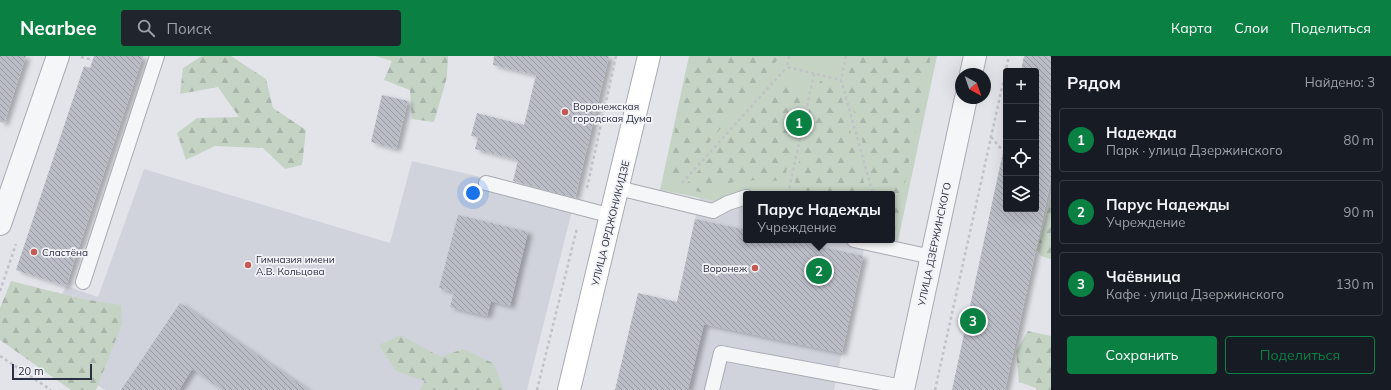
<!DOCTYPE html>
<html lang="ru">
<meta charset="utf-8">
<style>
body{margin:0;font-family:Mulish,sans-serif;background:#20242c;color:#f1f3f6}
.controls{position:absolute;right:12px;top:12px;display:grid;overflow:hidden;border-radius:4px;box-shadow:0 4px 16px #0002}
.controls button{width:36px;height:36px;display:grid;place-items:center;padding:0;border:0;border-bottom:1px solid #363941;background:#171b24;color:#f1f3f6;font:20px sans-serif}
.compass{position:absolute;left:955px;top:12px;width:36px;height:36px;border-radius:50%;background:#171b24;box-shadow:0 4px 16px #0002;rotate:140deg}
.scale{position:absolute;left:12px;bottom:10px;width:80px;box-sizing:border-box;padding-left:4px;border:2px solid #2c2f41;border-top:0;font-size:11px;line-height:14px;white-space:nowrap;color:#2c2f41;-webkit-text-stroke:3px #f2f3f7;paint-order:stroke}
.you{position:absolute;left:473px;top:137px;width:14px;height:14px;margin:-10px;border:3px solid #fff;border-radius:50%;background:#1a73e8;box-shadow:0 0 0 6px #1a73e833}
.badge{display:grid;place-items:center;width:26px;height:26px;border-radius:50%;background:#0b8043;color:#fff;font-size:13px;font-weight:700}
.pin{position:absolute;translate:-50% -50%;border:2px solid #fff;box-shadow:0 1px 4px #0006}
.popup{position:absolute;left:743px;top:135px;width:152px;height:52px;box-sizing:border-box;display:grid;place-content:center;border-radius:4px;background:#171b24;filter:drop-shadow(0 1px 3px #0005);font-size:13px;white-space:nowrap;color:#9ea1a6}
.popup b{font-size:15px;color:#f1f3f6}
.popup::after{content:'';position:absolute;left:50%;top:100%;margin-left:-8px;border:8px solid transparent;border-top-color:#171b24}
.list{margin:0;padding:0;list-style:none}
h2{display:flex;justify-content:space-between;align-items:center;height:52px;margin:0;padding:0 16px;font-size:17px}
h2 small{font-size:13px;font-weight:400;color:#9ea1a6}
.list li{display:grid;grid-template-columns:26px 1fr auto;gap:12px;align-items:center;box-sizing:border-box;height:64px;margin:0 8px 8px;padding:0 8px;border:1px solid #363941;border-radius:4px}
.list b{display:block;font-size:15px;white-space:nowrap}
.list p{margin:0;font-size:13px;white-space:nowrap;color:#9ea1a6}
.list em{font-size:13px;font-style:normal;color:#9ea1a6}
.actions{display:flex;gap:8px;padding:12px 16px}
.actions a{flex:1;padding:9px 0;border:1px solid #0b8043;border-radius:4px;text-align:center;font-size:14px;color:#0b8043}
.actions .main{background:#0b8043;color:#fff}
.icon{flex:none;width:22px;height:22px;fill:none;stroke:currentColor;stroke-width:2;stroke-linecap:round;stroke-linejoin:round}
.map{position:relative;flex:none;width:1051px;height:334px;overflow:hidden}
header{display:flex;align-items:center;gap:24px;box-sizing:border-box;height:56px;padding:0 20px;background:#0b8043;color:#fff}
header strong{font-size:19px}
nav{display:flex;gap:22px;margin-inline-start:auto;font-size:14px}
.search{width:280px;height:36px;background:#20242c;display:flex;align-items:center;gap:10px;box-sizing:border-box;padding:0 14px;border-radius:4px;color:#9ea1a6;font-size:15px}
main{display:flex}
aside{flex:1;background:#171b24}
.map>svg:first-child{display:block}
.built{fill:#d1d3dc}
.green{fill:#c5d3c5}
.forest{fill:url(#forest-firs)}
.building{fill:url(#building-back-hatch);filter:url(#shadow)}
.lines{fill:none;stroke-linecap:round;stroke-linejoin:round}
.lane-casing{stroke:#a8aab4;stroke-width:16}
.street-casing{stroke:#a8aab4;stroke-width:24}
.secondary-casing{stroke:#a8aab4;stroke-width:24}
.path{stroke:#c1c2c8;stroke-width:2.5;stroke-dasharray:3 3;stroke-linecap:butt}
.lane{stroke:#f5f6f8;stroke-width:14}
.street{stroke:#f5f6f8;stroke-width:22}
.secondary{stroke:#fff;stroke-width:22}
.poi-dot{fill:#c35a54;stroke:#f2f3f7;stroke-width:1.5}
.labels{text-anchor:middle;stroke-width:3.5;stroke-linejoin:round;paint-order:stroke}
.poi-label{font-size:10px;fill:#2c2f41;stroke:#f2f3f7;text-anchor:start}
.street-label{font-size:10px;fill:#2c2f41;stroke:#f2f3f7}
</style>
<header>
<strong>Nearbee</strong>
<div class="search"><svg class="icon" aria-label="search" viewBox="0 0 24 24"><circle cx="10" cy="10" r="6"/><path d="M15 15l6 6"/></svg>Поиск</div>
<nav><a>Карта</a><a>Слои</a><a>Поделиться</a></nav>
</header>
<main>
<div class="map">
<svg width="1051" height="334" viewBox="0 0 1051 334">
<defs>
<pattern id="forest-firs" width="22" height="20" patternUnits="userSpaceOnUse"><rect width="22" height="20" fill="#c5d3c5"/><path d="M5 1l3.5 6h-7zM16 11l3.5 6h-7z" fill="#a9b5aa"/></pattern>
<pattern id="building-back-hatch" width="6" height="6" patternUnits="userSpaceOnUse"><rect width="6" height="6" fill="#bbbdc6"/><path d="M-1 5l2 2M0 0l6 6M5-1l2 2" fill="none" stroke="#989aa2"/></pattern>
<filter id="shadow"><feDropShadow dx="4.5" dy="2.5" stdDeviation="2" flood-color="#0004"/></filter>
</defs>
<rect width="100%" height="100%" fill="#e3e4ea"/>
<path class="built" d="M412,105L575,143L527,334H105L38,290L66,230L98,241L144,113L390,187Z
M700,141L746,151V184H866L834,334H615L677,246Z"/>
<path class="green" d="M689,0H937L898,185L892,183V138H746V151L660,134Z"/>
<path class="forest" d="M202,0H231L266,23L273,52L306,74L302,109L285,113L263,92L215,90L186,104L177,77L197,62L239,61L218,31L180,38L183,12Z
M375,0H448L447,21L434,66L412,63L410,34L384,24L392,5Z
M691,0H778V3L679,123L666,115Z
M853,0H931L895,175H892V138H877L845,24Z
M821,24L838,28L867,138H808L794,133L812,37Z
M774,30H788L803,43L784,125L757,124L733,126L704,137L683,132Z
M1051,141V203L1041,200L1037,194Z
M11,225L83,243L121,249L122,268L96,334H71L0,284V252Z
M1028,275L1051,280V334H1036V332L1019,326L1016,295Z
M400,279L441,301L463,293L493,307L504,334H419L425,325L396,315L379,289Z"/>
<path class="building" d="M0,0H26L4,67L0,66Z
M94,0H143L66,230L16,214L84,10L90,12Z
M494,0H609L575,142L513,125L518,104L475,93L478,81L471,80L477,57L524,69L536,19L493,9Z
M1024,0H1051V124L1005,334H952L1006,82V153H1036V15H1021Z
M382,39L408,45L396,93L371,86Z
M458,159L528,176L510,250L491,245L487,260L450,251L454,236L439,232Z
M695,163L746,174V184H809L808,188L863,200L842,297L704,268L688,334H615L638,237L677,246Z
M180,247L308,334H223L192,313L179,334H121Z"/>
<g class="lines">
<defs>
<path id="lane" d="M486,127L612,160
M618,132L713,155L728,147L746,141
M854,184L932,201
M83,226L157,0
M712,334L721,297L903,331"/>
<path id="street" d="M971,18L975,0
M0,168L58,0
M903,334L966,42"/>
<path id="secondary" d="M569,334L649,0"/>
</defs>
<use href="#lane" class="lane-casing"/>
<use href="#street" class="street-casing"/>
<use href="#secondary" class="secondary-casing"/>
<path class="path" d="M789,0L787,11L841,24
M846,0L841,24L873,138
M81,1L92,4
M991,81L1003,95
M682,127L787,11
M587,132L616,0
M788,138L814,18
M0,235L16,188
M0,300L51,334
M537,334L577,172
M935,334L1009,0"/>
<use href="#lane" class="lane"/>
<use href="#street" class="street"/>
<use href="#secondary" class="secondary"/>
</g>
<g class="poi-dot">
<circle cx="565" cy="56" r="4"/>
<circle cx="34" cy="196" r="4"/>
<circle cx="248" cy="209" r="4"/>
<circle cx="755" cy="212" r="4"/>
</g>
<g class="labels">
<g class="poi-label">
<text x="573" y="54">Воронежская<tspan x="573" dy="12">городская Дума</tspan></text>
<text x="42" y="200">Сластёна</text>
<text x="256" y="207">Гимназия имени<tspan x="256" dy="12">А.В. Кольцова</tspan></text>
<text x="747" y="216" text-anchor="end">Воронеж</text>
</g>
<g class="street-label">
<text transform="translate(610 167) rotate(-76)" y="4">УЛИЦА ОРДЖОНИКИДЗЕ</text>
<text transform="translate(934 188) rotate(-78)" y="4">УЛИЦА ДЗЕРЖИНСКОГО</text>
</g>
</g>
</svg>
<div class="controls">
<button>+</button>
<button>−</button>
<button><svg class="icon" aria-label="locate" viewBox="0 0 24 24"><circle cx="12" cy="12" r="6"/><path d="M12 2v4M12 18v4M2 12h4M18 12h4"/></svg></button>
<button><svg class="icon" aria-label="layers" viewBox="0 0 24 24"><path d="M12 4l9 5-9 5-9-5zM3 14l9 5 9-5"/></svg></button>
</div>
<svg class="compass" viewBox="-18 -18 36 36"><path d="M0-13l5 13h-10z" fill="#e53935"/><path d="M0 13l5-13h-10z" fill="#9ea1a6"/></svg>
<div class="scale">20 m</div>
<div class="you"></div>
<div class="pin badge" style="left:799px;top:67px">1</div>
<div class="pin badge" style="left:819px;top:215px">2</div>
<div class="popup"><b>Парус Надежды</b>Учреждение</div>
<div class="pin badge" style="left:973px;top:265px">3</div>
</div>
<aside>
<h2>Рядом<small>Найдено: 3</small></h2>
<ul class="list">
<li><span class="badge">1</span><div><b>Надежда</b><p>Парк · улица Дзержинского</p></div><em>80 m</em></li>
<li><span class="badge">2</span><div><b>Парус Надежды</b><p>Учреждение</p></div><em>90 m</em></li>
<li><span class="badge">3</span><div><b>Чаёвница</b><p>Кафе · улица Дзержинского</p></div><em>130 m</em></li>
</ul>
<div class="actions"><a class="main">Сохранить</a><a>Поделиться</a></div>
</aside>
</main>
